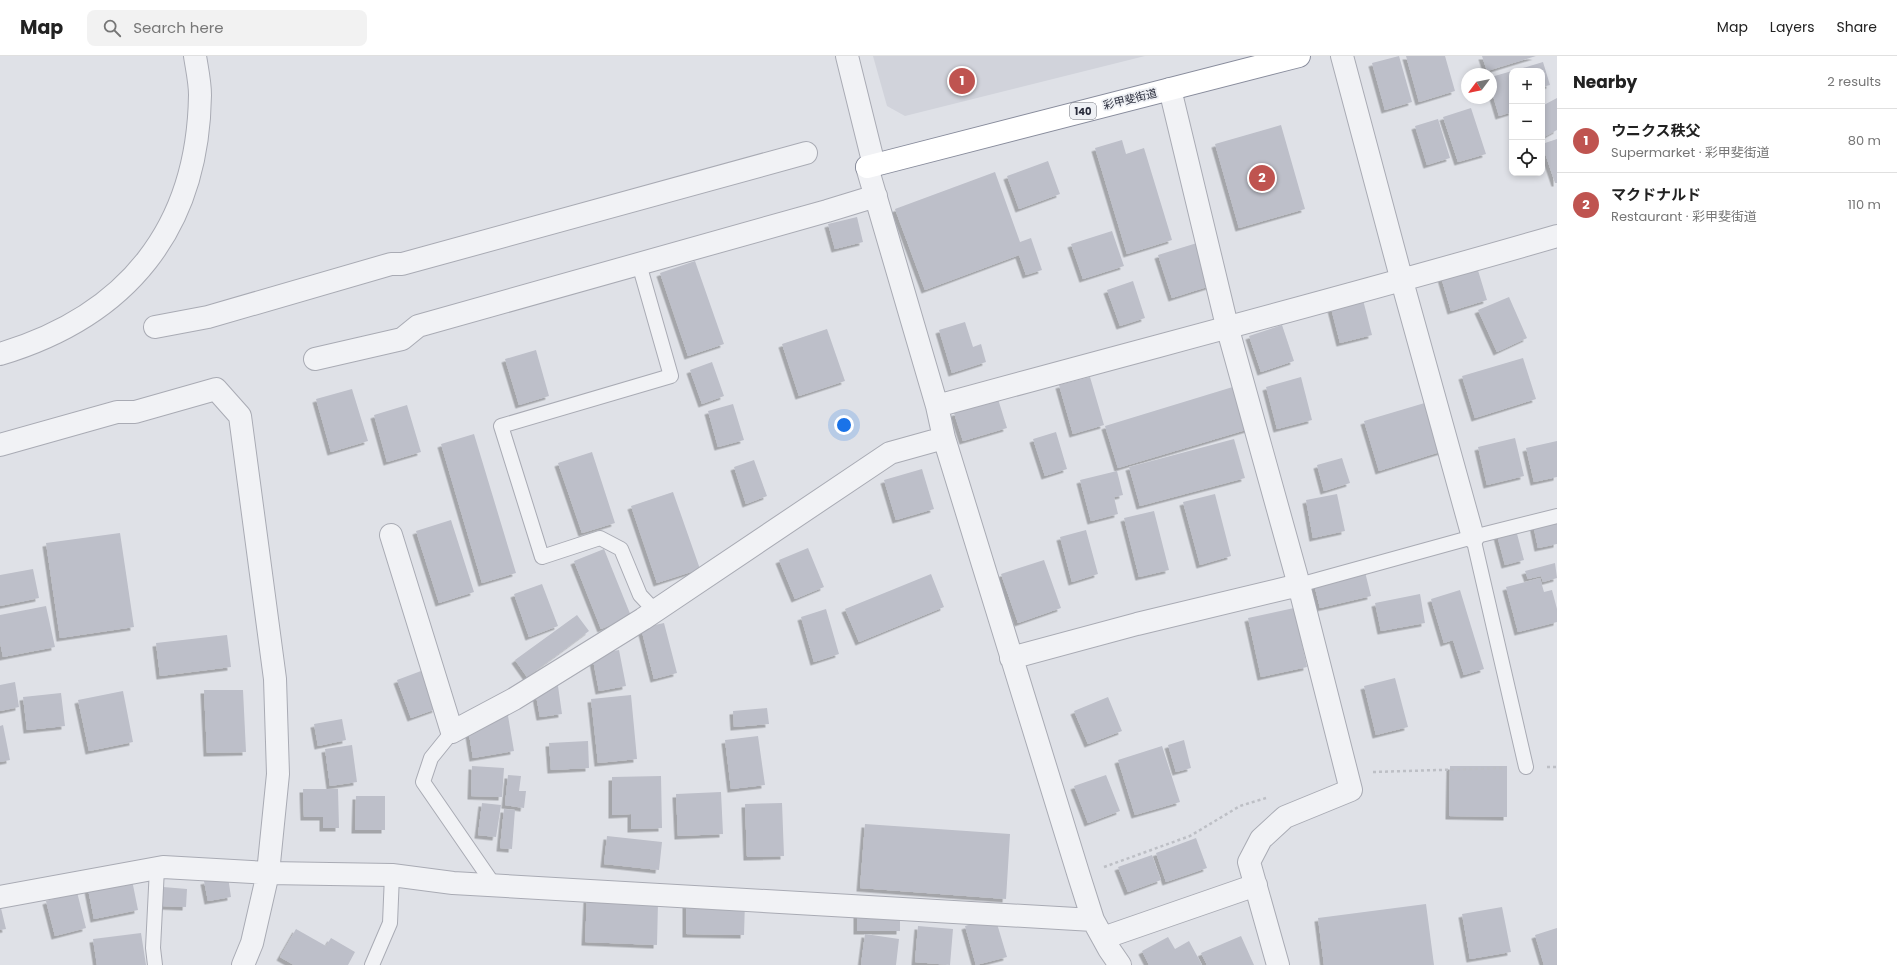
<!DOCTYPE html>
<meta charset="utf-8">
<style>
body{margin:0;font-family:Poppins,"Noto Sans JP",sans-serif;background:#f2f2f2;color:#222}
.controls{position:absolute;right:12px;top:12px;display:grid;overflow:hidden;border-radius:8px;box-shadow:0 2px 6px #0003}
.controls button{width:36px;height:36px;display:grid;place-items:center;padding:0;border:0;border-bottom:1px solid #e0e0e0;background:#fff;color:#222;font:20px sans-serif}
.compass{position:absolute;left:1461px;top:12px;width:36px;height:36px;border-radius:50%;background:#fff;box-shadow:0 2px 6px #0003;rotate:238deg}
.you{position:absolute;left:844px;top:369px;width:14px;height:14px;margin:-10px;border:3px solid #fff;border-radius:50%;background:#1a73e8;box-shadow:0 0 0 6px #1a73e833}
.badge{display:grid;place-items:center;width:26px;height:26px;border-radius:50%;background:#bf5450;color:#fff;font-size:13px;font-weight:700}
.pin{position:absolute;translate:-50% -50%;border:2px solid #fff;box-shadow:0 1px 4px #0006}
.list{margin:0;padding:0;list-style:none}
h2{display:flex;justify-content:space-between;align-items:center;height:52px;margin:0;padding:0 16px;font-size:17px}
h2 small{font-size:13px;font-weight:400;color:#767676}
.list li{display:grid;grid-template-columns:26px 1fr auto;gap:12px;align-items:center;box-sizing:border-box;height:64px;padding:0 16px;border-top:1px solid #e0e0e0}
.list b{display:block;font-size:15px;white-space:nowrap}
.list p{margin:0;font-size:13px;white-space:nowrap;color:#767676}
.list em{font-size:13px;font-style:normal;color:#767676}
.icon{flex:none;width:22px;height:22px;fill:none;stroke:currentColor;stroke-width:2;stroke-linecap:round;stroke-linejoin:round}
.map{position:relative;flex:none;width:1557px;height:909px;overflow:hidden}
header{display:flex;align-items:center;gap:24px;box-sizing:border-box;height:56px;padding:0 20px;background:#fff;border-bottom:1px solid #e0e0e0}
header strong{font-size:19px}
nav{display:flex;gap:22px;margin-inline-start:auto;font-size:14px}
.search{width:280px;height:36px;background:#f2f2f2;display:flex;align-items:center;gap:10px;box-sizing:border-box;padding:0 14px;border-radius:8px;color:#767676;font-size:15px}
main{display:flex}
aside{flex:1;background:#fff}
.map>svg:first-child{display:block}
.built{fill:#d1d3db}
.building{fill:#bdbfc9;filter:url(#shadow)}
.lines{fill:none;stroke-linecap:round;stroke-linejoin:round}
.service-casing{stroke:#a9abb4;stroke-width:16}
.minor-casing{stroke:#a9abb4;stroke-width:24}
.tertiary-casing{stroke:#a9abb4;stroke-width:24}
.trunk-casing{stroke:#888c9c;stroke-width:24}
.path{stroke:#bdbfc5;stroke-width:2.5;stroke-dasharray:3 3;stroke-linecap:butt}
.service{stroke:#f1f2f5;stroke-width:14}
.minor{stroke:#f1f2f5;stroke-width:22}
.tertiary{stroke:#f1f2f5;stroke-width:22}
.trunk{stroke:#fff;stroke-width:22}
.labels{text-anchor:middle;stroke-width:3.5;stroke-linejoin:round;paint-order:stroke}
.shield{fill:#eef0f4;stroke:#656873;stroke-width:1}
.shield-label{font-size:10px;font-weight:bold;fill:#2a2d3c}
.street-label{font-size:11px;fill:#2a2d3c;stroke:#eef0f4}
</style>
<header>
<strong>Map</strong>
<div class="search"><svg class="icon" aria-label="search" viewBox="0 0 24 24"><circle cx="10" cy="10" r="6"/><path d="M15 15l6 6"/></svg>Search here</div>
<nav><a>Map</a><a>Layers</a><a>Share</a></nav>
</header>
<main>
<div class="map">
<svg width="1557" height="909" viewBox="0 0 1557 909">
<defs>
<filter id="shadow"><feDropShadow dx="-3.5" dy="3.5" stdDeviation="0" flood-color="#0004"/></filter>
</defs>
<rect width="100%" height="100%" fill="#dfe1e7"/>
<path class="built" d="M873,0H1145L905,60L887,50Z"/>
<path class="building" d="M1399,0L1412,46L1385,54L1372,7Z
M1406,0H1445L1455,35L1419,46Z
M1482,0H1536L1487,15Z
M1543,6L1550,29L1542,31V15H1513Z
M1512,15V56L1499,60L1491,33V21Z
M1557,42V74L1542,82V50Z
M1471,52L1486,98L1458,106L1443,61Z
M1438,63L1450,102L1427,109L1415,70Z
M1281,69L1305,153L1239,172L1215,88Z
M1557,83V127H1555L1542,88Z
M1122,84L1126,98L1144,92L1172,184L1127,198L1095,92Z
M1048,105L1060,138L1019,153L1007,120Z
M995,116L1020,186L1031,182L1042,214L1026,219L1019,199L925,234L895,153Z
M857,161L863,186L835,193L828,168Z
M1112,175L1124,210L1083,223L1071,188Z
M1197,187L1210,230L1172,242L1158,199Z
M695,205L724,288L688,300L660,217Z
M1477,211L1487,244L1451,255L1441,221Z
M1133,225L1145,262L1120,270L1107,234Z
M1362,240L1372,279L1340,287L1330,248Z
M1509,241L1527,282L1497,296L1478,254Z
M965,266L973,291L981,288L986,306L952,317L939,274Z
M1282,269L1294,305L1261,316L1249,280Z
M827,273L845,325L799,340L782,288Z
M536,294L549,340L519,349L505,303Z
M1523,302L1536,343L1475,362L1462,320Z
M712,306L724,340L702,348L690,314Z
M1090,321L1104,369L1073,378L1059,329Z
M1301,321L1312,364L1277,373L1266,331Z
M1236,330L1249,373L1118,412L1105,370Z
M352,333L368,385L331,396L316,343Z
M998,343L1007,372L963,385L954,357Z
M1428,346L1443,395L1379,415L1364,365Z
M733,348L744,384L718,391L708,355Z
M407,349L421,396L387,406L374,359Z
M1056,376L1067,413L1045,420L1033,383Z
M474,378L516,517L482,527L441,388Z
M1515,382L1524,420L1487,429L1478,391Z
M1234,383L1245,422L1140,450L1129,411Z
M1557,385V421L1534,426L1526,392Z
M592,396L615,467L582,477L558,407Z
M1342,402L1350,427L1324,435L1317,409Z
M754,404L767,440L746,448L734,411Z
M922,413L934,453L896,464L884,424Z
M1117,415L1123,439L1114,441L1118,458L1091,465L1080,424Z
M673,436L700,513L657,527L631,450Z
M1215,438L1231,500L1200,509L1183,446Z
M1337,438L1345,475L1313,482L1306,444Z
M1154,455L1169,514L1139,521L1124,462Z
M1557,463V488L1538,492L1533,468Z
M451,464L474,536L439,547L416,475Z
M1086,474L1098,518L1072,526L1060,481Z
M1516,474L1524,504L1505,509L1497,479Z
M120,477L134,571L60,582L46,487Z
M808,492L824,531L795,543L779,504Z
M604,493L631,560L601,573L574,505Z
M1044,504L1061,552L1018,567L1001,518Z
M1555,507L1557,522L1543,526L1541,520L1528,523L1525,515Z
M33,513L39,542L0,550V519Z
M1365,516L1371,540L1320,552L1314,528Z
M931,518L944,551L859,586L845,553Z
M1540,522L1544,536L1552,534L1557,553V566L1518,576L1506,531Z
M542,528L558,570L529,581L514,538Z
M1460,534L1484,613L1464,619L1453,584L1444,587L1431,543Z
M1420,538L1425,567L1381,575L1375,547Z
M46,550L55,591L3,601L0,586V559Z
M1294,552L1307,611L1261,621L1248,562Z
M826,553L839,598L814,606L801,561Z
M577,559L589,575L527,621L515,604Z
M664,567L677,617L654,623L641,572Z
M227,579L231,611L160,620L156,587Z
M619,594L626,630L599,635L592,599Z
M421,615L436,653L411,662L397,624Z
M1395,622L1408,671L1376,679L1364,630Z
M15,626L19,651L0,655V629Z
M558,630L562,658L540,661L535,634Z
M204,634H243L246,696L207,697Z
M123,635L133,686L89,695L78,644Z
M61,637L65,670L27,674L23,641Z
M631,639L637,703L598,707L591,643Z
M1108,641L1122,675L1088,688L1074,655Z
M767,652L769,668L734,671L733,655Z
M507,654L514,695L473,702L468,672Z
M342,663L346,684L318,690L314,668Z
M3,669L10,704L0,706V670Z
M758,680L765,729L731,733L725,684Z
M1184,684L1191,712L1176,716L1168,689Z
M588,685L589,712L551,714L549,687Z
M352,689L357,726L330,730L325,693Z
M1162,690L1180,746L1135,759L1118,704Z
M472,710L504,712L502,741L471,740Z
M1450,710H1507V761L1449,760Z
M508,719L521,720L519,735H526L524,752L505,749Z
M1106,719L1120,755L1088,767L1074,730Z
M661,720L662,772L631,773V758L612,759V721Z
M303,733H338L339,772H323V761H304Z
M721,736L723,778L678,780L676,738Z
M356,740H385V774H355Z
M482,747L501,749L496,781L478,779Z
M782,747L784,800L747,801L745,748Z
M504,753L515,754L512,793L500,792Z
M865,768L1010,778L1006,843L860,832Z
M607,780L662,786L659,814L604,808Z
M1196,782L1207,812L1166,826L1156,797Z
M1152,799L1161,824L1128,836L1118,811Z
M228,821L231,841L208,845L204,825Z
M132,824L138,854L94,863L88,833Z
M163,831L187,833L186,851L162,850Z
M77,836L86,872L55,880L46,845Z
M587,843L658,846L657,889L585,886Z
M686,846H745L744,879L686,878Z
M0,848L6,873L0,874Z
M1426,848L1434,909H1324L1318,862Z
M1502,851L1511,896L1470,903L1462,858Z
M857,854H900V875H857Z
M995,861L1007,901L976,909L965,870Z
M918,870L953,873L950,909L915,906Z
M1557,872V909H1544L1535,879Z
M296,873L326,890L331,882L355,896L348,909H294L280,901Z
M141,877L146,909H97L93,883Z
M865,878L899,883L896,909H861Z
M1241,880L1254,909H1207L1201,897Z
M1168,881L1175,893L1189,885L1202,909H1149L1142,895Z"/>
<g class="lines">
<defs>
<path id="service" d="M639,208L671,320L501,370L542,501L600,482L621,493L640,539L655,555
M1473,481L1526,711
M1299,529L1473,481L1557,460
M452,676L431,702L423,726L494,829
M155,909L153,892L157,812
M372,909L390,867L392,819"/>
<path id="minor" d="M1342,0L1402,225L1473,481
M1170,33L1227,270L1299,529L1351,734L1285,761L1261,783L1249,806L1278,909
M867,111L937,350L944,382L1079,820L1093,864L1109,893L1120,909
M155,271L208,261L391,208H402L806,97
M315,303L402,283L418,270L827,155L876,140
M937,350C1144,293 1351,240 1557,180
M0,389L117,356H135L216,333L240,360L275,623L278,718L268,817L252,887L243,909
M391,479L452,676L514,643L643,563L890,397L944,382
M1011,602L1137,568L1299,529
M0,841L163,811L268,817L392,819L453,827L1093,864
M1103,882L1256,829"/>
<path id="tertiary" d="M847,0L874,109
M0,298C127,260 198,173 200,39C200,26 197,13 195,0"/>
<path id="trunk" d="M867,111L1299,0"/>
</defs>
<use href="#service" class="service-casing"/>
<use href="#minor" class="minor-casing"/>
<use href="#tertiary" class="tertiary-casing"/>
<use href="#trunk" class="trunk-casing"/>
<path class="path" d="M1547,711H1557
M1373,716L1504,712
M1104,811L1190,780L1240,750L1266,742"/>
<use href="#service" class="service"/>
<use href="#minor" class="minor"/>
<use href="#tertiary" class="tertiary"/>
<use href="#trunk" class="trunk"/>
</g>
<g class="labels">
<rect class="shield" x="1070" y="47" width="26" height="16" rx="3"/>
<g class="shield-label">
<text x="1083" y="59">140</text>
</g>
<g class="street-label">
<text transform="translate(1130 43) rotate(-14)" y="4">彩甲斐街道</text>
</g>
</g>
</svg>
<div class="controls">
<button>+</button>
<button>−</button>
<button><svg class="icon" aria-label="locate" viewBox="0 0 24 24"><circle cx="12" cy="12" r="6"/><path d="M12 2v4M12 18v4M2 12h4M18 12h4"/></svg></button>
</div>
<svg class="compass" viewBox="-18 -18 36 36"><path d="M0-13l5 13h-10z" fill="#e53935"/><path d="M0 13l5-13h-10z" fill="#767676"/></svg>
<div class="you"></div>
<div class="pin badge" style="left:962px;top:25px">1</div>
<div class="pin badge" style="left:1262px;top:122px">2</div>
</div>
<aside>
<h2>Nearby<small>2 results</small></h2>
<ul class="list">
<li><span class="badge">1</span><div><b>ウニクス秩父</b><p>Supermarket · 彩甲斐街道</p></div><em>80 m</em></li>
<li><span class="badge">2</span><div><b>マクドナルド</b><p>Restaurant · 彩甲斐街道</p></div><em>110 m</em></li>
</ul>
</aside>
</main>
